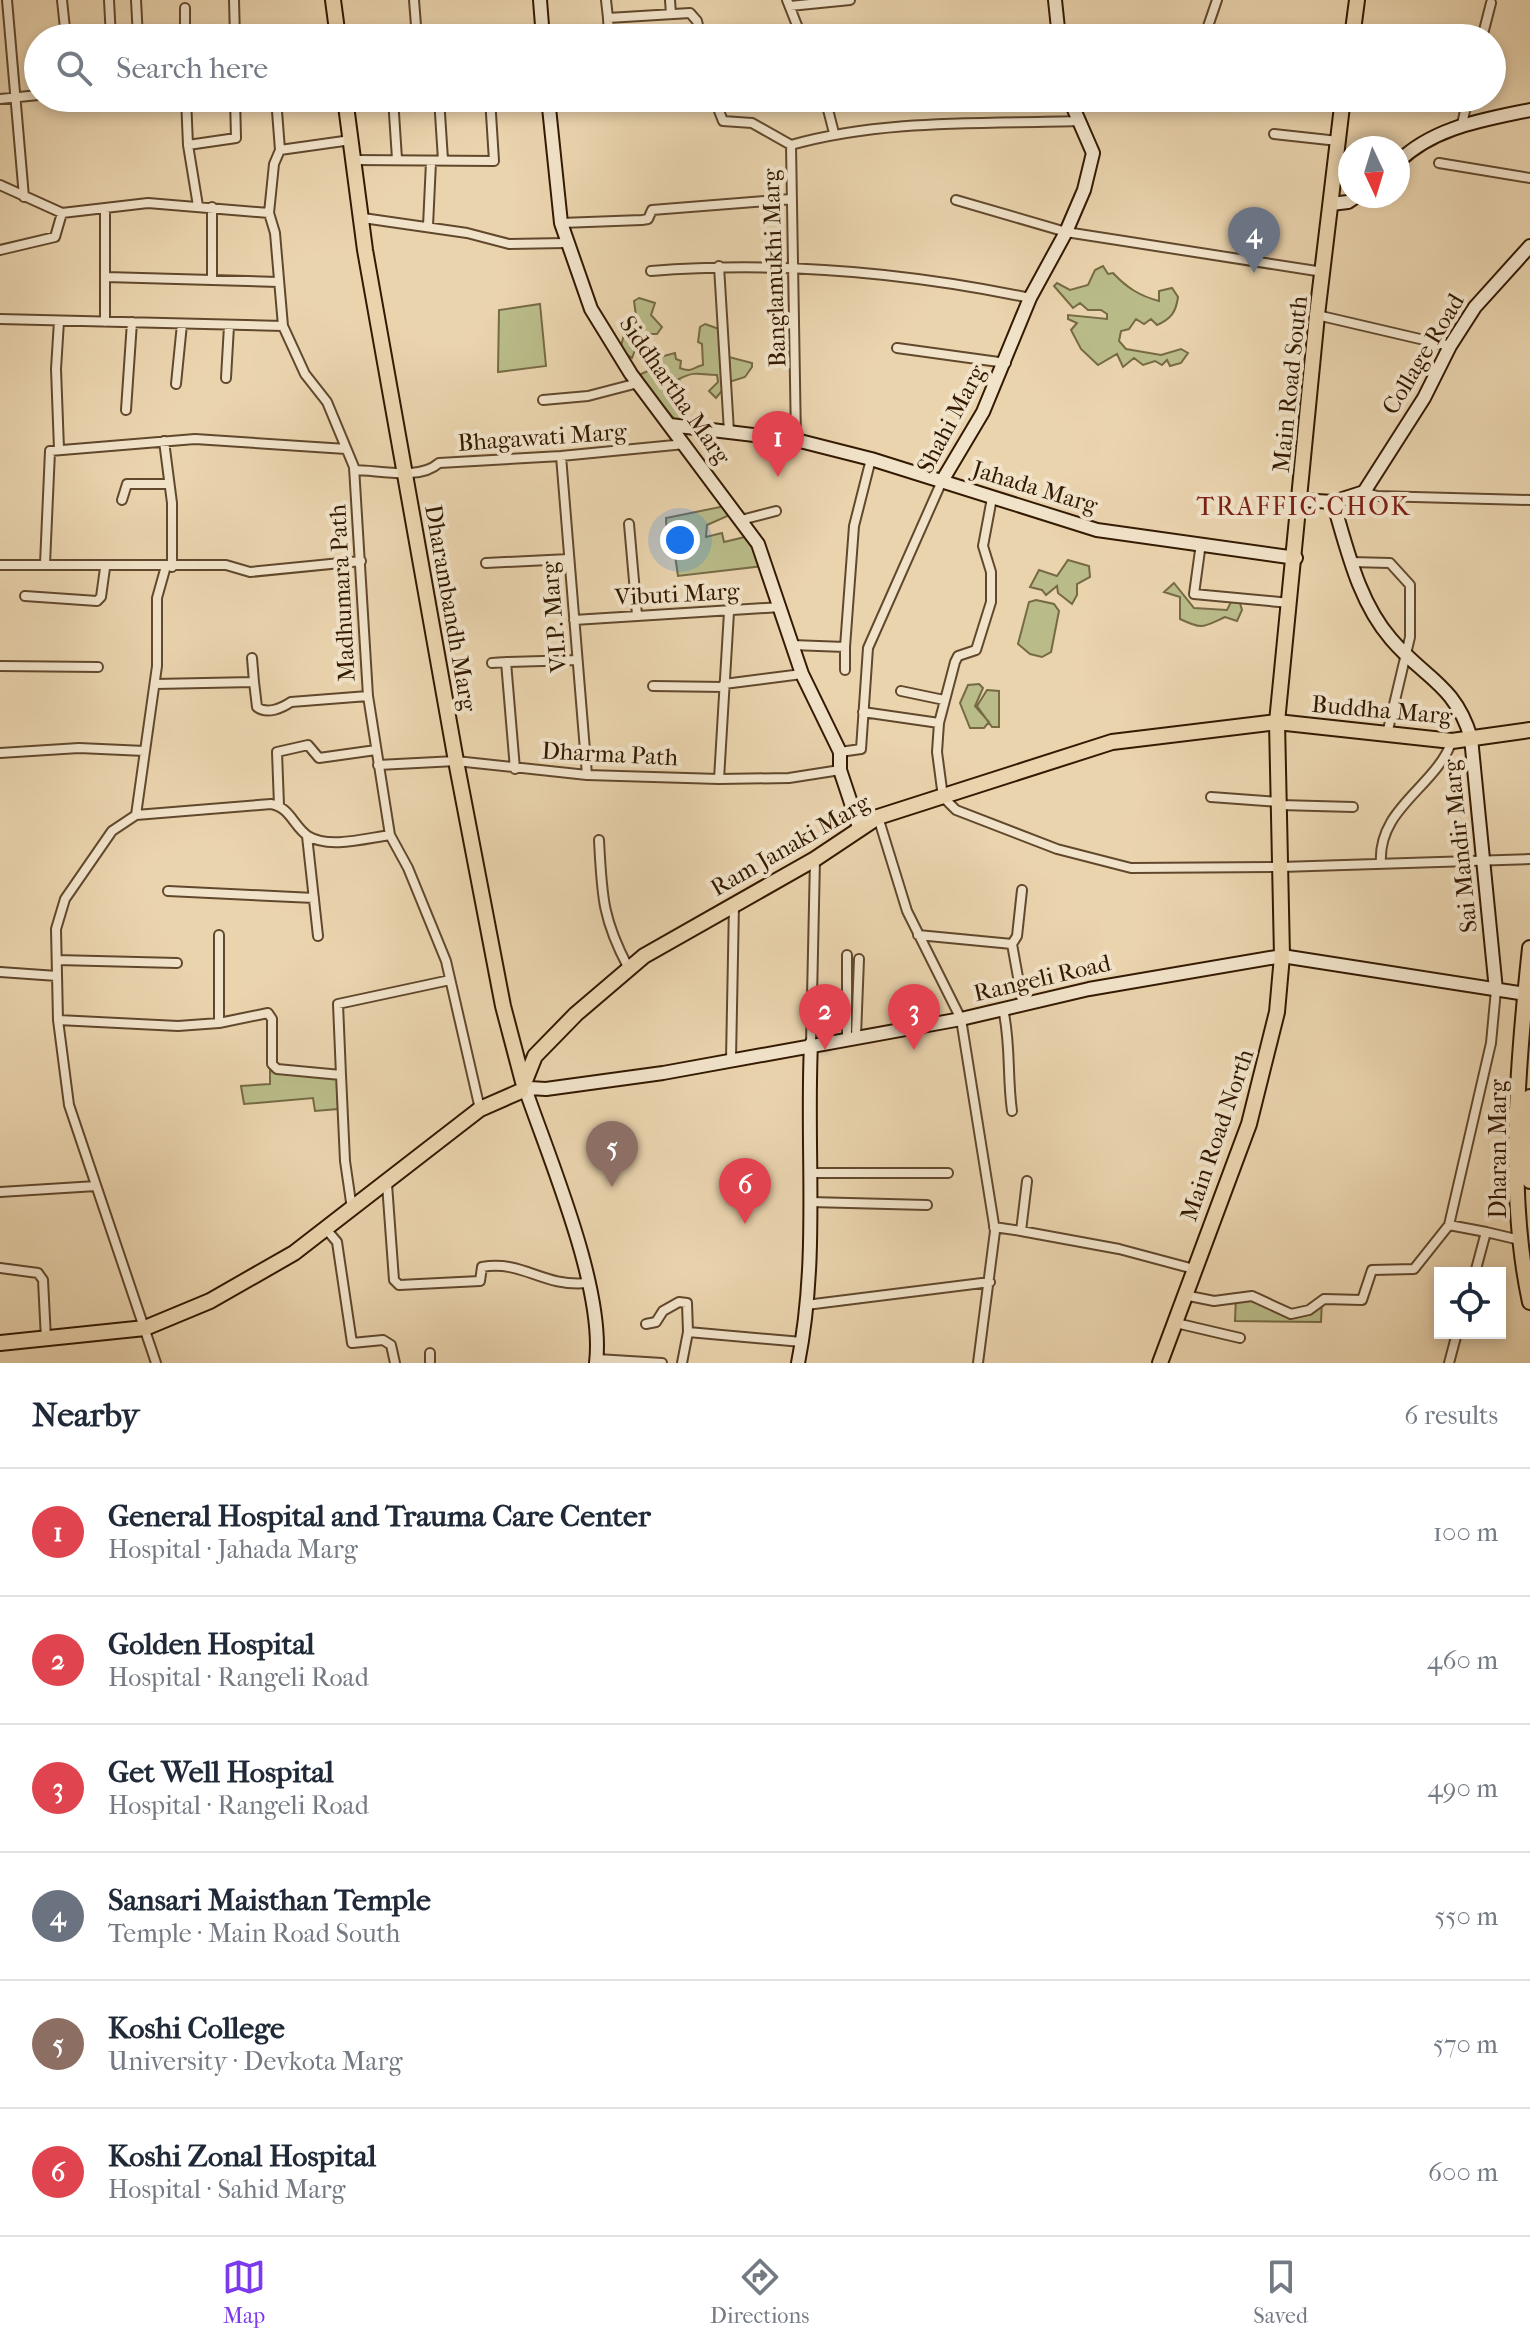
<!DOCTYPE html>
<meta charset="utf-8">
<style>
body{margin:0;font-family:"IM FELL French Canon",serif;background:#f6f6f7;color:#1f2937}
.controls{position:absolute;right:24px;bottom:24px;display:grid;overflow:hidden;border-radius:0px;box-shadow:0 4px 12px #0003}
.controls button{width:72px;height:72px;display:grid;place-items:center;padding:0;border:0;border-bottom:2px solid #e0e1e3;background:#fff;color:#1f2937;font:40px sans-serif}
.compass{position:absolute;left:1338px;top:136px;width:72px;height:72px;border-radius:50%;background:#fff;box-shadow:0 4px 12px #0003;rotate:176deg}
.you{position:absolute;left:680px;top:540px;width:28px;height:28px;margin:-20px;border:6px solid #fff;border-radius:50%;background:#1a73e8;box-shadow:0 0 0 12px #1a73e833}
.badge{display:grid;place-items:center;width:52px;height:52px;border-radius:50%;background:#7c3aed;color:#fff;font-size:26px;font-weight:700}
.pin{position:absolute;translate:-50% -66px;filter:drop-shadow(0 2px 4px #0008)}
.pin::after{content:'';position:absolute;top:42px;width:28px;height:24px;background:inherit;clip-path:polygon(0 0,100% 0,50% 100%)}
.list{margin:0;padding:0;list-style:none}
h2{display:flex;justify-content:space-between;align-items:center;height:104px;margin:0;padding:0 32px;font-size:34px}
h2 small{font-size:26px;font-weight:400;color:#747a83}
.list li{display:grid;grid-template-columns:52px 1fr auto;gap:24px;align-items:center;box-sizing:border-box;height:128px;padding:0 32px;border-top:2px solid #e0e1e3}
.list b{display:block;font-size:30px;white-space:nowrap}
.list p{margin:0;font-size:26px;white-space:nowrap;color:#747a83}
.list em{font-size:26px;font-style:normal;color:#747a83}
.icon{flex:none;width:44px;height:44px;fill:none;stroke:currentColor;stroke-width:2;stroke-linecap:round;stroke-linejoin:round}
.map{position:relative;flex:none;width:1530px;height:1363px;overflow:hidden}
.search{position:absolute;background:#fff;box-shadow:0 4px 12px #0003;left:24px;right:24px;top:24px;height:88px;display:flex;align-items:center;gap:20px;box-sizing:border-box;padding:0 28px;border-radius:44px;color:#747a83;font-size:30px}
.sheet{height:872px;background:#fff}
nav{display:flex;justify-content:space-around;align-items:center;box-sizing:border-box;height:112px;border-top:2px solid #e0e1e3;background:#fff;font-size:22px;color:#747a83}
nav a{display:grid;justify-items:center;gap:4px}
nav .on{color:#7c3aed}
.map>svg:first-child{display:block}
.green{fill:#b9bc89;stroke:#766a44;stroke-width:2}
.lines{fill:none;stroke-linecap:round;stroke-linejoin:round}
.street-casing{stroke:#61482c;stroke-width:12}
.secondary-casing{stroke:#331900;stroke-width:16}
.primary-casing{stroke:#331900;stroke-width:18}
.street{stroke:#f1e3ca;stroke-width:8}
.secondary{stroke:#f1e3ca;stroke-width:12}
.primary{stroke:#ead4ae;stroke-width:14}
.labels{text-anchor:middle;stroke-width:8;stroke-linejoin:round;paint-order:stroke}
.street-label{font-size:24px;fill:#331900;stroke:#f1e3ca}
.neighbourhood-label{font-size:26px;letter-spacing:2px;fill:#7a1f14;stroke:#f1e3ca}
</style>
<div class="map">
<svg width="1530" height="1363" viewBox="0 0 1530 1363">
<rect width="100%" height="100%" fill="#ead4ae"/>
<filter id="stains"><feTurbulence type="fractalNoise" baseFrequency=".0025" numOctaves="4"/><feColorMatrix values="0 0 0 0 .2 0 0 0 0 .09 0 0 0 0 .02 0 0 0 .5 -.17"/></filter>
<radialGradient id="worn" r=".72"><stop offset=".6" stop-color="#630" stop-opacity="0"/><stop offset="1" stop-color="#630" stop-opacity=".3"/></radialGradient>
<path class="green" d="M1103,266L1108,274L1113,273C1127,288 1140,296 1159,301V291L1172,288L1178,297C1176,312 1171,319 1157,325L1151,319L1144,324L1136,319L1129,329L1121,331L1119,341L1126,349L1161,355L1181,349L1188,353L1181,363L1170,366L1167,360L1162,365L1155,361L1143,365L1134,358L1123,367L1117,354L1098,365L1081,349L1071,330L1077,323L1068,319V315L1107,319V314L1101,310H1088L1080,303L1073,308L1054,286L1057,283L1070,290L1088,285L1095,270Z
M639,298L655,303L651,315L662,327L657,334H641L632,358L620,350L624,334L638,331L634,301Z
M540,304L546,366L498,372L499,310Z
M705,324L719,329L721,355L752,363V367L745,377L729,382L716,398L709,391L718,382L717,375C700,375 696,370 679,379C687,395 688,403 686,420L678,423L640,381L641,374L655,368L656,358L675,353L676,359L681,361L680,368C692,373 693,367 703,365L702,344L698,342L700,327Z
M725,506L732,514L707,525L706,537L722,533L724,542L749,536L763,566L678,576L673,541H667L666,518Z
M1068,560L1089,566L1090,577L1077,584V595L1072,604L1058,593L1057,586L1046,595L1042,590L1030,587L1039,570L1057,576Z
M1174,583L1194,608L1227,610L1232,600H1239L1242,610L1237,621L1225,617C1203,627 1203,630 1180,619V597L1164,592Z
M1036,600L1054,604L1059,611L1051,652L1042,657L1030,654L1018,644L1029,602Z
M979,684L983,688L975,706L989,722L984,728H970L960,703L968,685Z
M987,690L999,691V727H992L977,706Z
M270,1071L337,1077L338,1109L315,1111L313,1098L244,1104L241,1086L270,1084Z
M1236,1296H1246L1297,1313L1322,1300L1321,1322L1235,1321Z"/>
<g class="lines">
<defs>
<path id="street" d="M7,0L24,197
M62,0L66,38
M109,0L111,38
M136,0L138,38
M234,0L235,38
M414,0L417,38
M606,0L608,18L690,13L697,21L701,38
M670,0L671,14
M787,0L802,38
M790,6L850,0
M185,8V38
M608,18L609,38
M1204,38L1217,0
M1482,38L1491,3
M186,98L188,145L198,206
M276,98L280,150
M393,98L397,159
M439,98L443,160
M714,98L723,121L752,123L791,145
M825,98L834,133
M0,99L38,95
M548,101L583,98
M1462,124L1468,98
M1274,134L1338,141
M351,140L280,150L274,164L269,213L275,233L283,326L305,374L327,402L354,467L368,696L390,835L408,868L446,961L480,1109
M188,145L236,138L235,98
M354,160L494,161L490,98
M1439,163L1530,178
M0,185L62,213L148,203L269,213
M956,200L1066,232L1323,272
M363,218L467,233L509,244L566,243
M561,223L642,220L648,219L652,210L791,199
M428,226L431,162
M0,250L55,237L62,213
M719,266L729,432
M651,271C778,261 905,272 1030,298
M106,277L278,282
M212,280V207
M1317,315L1450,346
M0,319L283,326
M59,321L56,369L59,449
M105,322V208
M897,348L1006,363
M226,378L229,326
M176,384L182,324
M543,400L588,396L638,383
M126,410L132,322
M796,440L791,145C883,119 982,124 1078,121
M164,441L172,503V567
M561,456L587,775
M354,470C379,470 419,481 439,463L561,456L685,444
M1364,492L1377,496L1530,500
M992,498L983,546L991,572V602L976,650L958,656L955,662L939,723L937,752L943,797L956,810L1057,849L1131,868L1281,867L1530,859
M122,500L127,484H169
M741,520L776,511
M629,524L637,615
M1201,543L1194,594L1290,603
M1351,562L1390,563L1410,585V637L1387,734
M486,563L569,559
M45,564L50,451L195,439L346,449
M0,565H226L250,572L361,561
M25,596L97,601L101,597L105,568
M574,620L781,607
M792,645L845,647L854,526L871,459
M845,647V670
M252,658L254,682
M492,663L506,662
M0,666L98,667
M155,684L254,682L257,707C267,715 282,708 291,702L368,696
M724,684L802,674
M653,686L724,687
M901,691L944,700
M863,712L939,723
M145,751L157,666V598L166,566
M840,752L861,749L868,648L942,481
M0,753L79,748L145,751L136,815L112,831L65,899L56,929L58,1020L69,1105L156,1363
M378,765L456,761L587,775L719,779L789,778L840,770
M515,769L506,662L577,660
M719,779L729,612
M1211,797L1280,802
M279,805L277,752L308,745L319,758L376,750
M1280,805L1353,807
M136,815L271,804C290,807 294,827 308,836C329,849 367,838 390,835
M878,817L907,911L961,1019L995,1231L978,1363
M307,836L318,936
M599,840C602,895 602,918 628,967
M1381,864C1377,808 1435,788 1452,741
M168,891L314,898
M219,935V1023
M918,935L1012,944L1023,1005
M1012,944L1017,936L1022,890
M57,960L177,963
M0,972L57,976
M1003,1009C1011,1043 1007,1076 1012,1111
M58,1020L178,1026L219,1023L268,1013L272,1019V1064L277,1069L341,1075L345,1161L352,1209
M856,1036L859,959
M847,1038V955
M811,1044L815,859
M731,1059L734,904
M341,1075L338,1004L450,980
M809,1173H948
M1027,1181L1021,1231L1119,1249L1194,1269
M387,1184L394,1280L399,1285L480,1281L482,1267C524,1260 541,1287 587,1283
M0,1192L96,1186
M810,1202L927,1205
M1449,1225L1486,1232
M994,1227L1021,1231
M326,1229L337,1242L352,1343L383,1340L391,1345L395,1363
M0,1268L38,1273L43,1280L46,1339
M1475,1273L1486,1232L1520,1240
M1184,1295L1214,1301L1252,1296L1291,1314L1309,1310L1324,1299L1362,1300L1372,1270L1414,1269L1449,1225L1491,1043L1496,990
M806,1305L990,1282
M1176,1323L1240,1338
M646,1324L656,1322L663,1311L679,1302L687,1303L688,1332L682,1363
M688,1332L802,1342
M597,1359L662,1363
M430,1363V1353
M1449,1363L1457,1333"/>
<path id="secondary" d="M540,0L543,38
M1055,0L1059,38
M548,98L561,223L591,309L631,374L758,544L802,674L840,752V770L859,827
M1398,162C1434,127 1483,120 1530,110
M1331,204L1348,202L1357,196
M670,425L796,440L871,459L1097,530L1296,558
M942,481L983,412L1030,298L1066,232L1084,190L1093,153L1069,98
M1300,500L1333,502L1364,492L1424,398L1450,346L1475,307L1530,246
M1333,502C1347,548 1358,601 1391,639C1424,678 1455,684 1471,738L1496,990
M529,1088L546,1089L663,1073L961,1019L1089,989L1282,956L1526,994
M526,1091C551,1163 605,1290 596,1363
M798,1363C819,1259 806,1149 811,1044"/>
<path id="primary" d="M333,0L338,38
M1352,38L1357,0
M345,98L365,250L456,761L503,1006L523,1082
M1530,948C1518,1060 1506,1191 1530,1302
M525,1081L535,1056L576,1014L644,956L815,859L878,817L1112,742L1277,722L1452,741L1530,730
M1530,1097V1181
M0,1343L145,1328L210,1301L294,1253L480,1109L521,1091
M1160,1363L1249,1124L1277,1012L1282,956L1277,722L1317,315L1343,98"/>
</defs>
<use href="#street" class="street-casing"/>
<use href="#secondary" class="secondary-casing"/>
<use href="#primary" class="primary-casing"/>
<use href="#street" class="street"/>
<use href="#secondary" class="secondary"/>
<use href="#primary" class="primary"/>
</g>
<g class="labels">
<g class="street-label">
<text transform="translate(774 268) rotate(-92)" y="8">Banglamukhi Marg</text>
<text transform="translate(1423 354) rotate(-59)" y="8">Collage Road</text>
<text transform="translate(1290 384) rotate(-84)" y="8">Main Road South</text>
<text transform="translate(675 390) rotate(55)" y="8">Siddhartha Marg</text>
<text transform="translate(951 419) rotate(-62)" y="8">Shahi Marg</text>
<text transform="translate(542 437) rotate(-4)" y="8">Bhagawati Marg</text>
<text transform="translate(1035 487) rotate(17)" y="8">Jahada Marg</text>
<text transform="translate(342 593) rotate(-93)" y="8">Madhumara Path</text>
<text transform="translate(677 594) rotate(-3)" y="8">Vibuti Marg</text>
<text transform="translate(451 608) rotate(80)" y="8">Dharambandh Marg</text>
<text transform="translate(554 617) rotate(-95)" y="8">V.I.P. Marg</text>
<text transform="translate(1382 710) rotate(5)" y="8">Buddha Marg</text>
<text transform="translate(610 754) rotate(3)" y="8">Dharma Path</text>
<text transform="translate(790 845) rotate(-30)" y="8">Ram Janaki Marg</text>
<text transform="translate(1460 846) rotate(-96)" y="8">Sai Mandir Marg</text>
<text transform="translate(1042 978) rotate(-13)" y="8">Rangeli Road</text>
<text transform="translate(1217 1135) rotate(-71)" y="8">Main Road North</text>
<text transform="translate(1498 1149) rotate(-90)" y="8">Dharan Marg</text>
</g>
<g class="neighbourhood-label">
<text x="1304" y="515">TRAFFIC CHOK</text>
</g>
</g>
<rect width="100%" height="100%" filter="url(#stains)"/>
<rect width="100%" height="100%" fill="url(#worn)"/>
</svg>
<div class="controls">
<button><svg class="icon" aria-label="locate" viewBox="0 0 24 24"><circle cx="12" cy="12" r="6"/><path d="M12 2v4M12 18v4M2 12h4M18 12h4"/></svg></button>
</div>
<svg class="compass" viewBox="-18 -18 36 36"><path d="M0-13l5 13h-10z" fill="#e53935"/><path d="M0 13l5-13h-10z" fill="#747a83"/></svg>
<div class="you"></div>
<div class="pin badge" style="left:778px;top:477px;background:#e0444e">1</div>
<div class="pin badge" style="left:825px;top:1050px;background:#e0444e">2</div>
<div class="pin badge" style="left:914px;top:1050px;background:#e0444e">3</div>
<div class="pin badge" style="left:1254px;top:273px;background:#6b7280">4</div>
<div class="pin badge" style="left:612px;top:1187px;background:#8d6e63">5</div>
<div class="pin badge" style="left:745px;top:1224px;background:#e0444e">6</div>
<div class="search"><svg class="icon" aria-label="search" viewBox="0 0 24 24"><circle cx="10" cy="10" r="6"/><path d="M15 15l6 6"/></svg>Search here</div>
</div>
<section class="sheet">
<h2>Nearby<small>6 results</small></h2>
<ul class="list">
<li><span class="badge" style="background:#e0444e">1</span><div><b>General Hospital and Trauma Care Center</b><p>Hospital · Jahada Marg</p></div><em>100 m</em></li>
<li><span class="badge" style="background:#e0444e">2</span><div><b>Golden Hospital</b><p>Hospital · Rangeli Road</p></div><em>460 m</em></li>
<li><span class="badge" style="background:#e0444e">3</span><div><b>Get Well Hospital</b><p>Hospital · Rangeli Road</p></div><em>490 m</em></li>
<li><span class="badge" style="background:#6b7280">4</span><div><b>Sansari Maisthan Temple</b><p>Temple · Main Road South</p></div><em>550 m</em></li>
<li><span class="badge" style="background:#8d6e63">5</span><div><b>Koshi College</b><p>University · Devkota Marg</p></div><em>570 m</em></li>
<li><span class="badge" style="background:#e0444e">6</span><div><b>Koshi Zonal Hospital</b><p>Hospital · Sahid Marg</p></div><em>600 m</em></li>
</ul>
</section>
<nav>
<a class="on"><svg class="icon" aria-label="map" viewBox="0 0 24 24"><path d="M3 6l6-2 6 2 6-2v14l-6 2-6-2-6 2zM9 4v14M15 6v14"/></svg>Map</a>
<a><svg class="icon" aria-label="directions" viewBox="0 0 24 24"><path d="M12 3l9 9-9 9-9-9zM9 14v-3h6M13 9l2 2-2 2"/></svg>Directions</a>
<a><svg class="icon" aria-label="saved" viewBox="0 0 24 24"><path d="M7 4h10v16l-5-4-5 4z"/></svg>Saved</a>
</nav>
